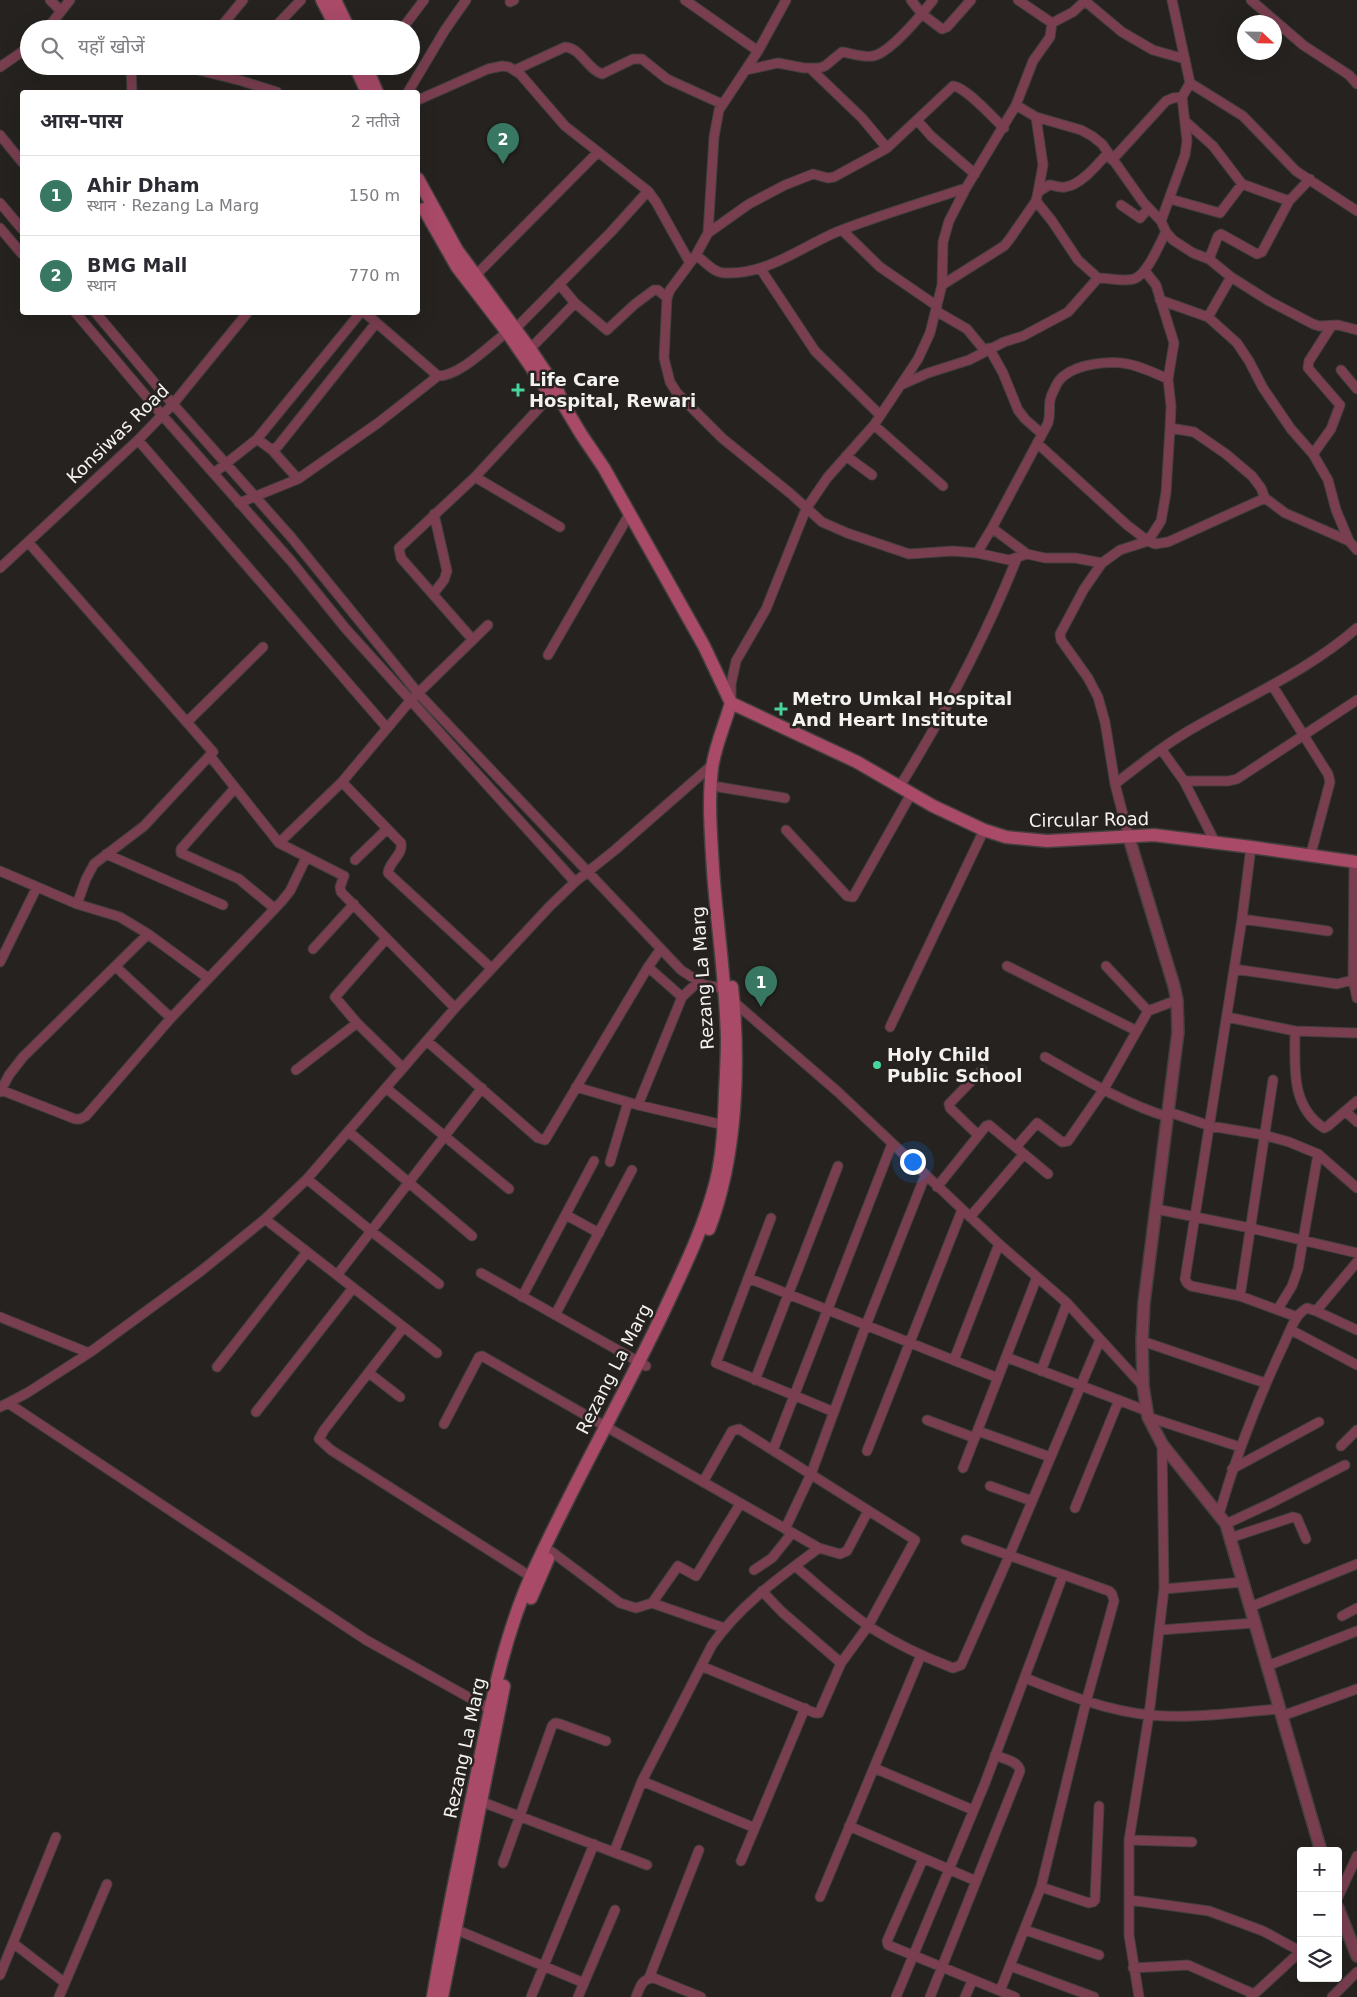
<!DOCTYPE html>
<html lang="hi">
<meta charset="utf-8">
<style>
body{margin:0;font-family:"DejaVu Sans","Noto Sans Devanagari",sans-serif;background:#f2f2f3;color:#2b2b33}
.controls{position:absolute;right:15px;bottom:15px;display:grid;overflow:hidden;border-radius:5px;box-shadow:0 5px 20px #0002}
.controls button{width:45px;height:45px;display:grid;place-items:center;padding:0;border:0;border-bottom:1px solid #e1e1e2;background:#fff;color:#2b2b33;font:25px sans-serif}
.compass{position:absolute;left:1237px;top:15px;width:45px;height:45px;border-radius:50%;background:#fff;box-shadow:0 5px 20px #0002;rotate:112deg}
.you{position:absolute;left:912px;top:1161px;width:18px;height:18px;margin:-12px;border:4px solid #fff;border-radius:50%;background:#1a73e8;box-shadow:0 0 0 8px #1a73e833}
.badge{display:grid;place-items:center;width:32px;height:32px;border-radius:50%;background:#387762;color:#fff;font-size:16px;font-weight:700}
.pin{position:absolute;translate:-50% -41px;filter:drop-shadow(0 1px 2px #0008)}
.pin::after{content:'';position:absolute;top:26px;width:18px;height:15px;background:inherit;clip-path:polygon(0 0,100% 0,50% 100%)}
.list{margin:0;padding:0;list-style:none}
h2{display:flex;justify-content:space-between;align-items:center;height:65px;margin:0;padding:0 20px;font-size:21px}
h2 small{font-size:16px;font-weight:400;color:#7c7c81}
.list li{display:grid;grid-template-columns:32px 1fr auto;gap:15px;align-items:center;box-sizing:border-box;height:80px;padding:0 20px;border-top:1px solid #e1e1e2}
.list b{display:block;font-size:19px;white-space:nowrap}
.list p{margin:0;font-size:16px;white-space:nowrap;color:#7c7c81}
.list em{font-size:16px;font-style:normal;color:#7c7c81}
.icon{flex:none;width:28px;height:28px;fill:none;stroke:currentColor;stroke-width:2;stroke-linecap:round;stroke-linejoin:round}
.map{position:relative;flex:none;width:1357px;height:1997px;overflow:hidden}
.search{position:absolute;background:#fff;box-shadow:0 5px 20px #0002;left:20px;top:20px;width:400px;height:55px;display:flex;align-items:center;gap:12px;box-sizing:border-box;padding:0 18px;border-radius:28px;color:#7c7c81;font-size:19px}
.panel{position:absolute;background:#fff;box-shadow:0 5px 20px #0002;left:20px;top:90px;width:400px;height:225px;border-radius:5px}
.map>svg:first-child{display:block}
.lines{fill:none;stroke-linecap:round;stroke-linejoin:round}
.minor-casing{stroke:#423f3c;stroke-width:11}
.tertiary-casing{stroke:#423f3c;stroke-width:14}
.secondary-casing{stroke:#423f3c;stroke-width:15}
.minor{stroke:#793e50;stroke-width:9}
.tertiary{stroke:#793e50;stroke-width:11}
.secondary{stroke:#a94a69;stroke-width:12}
.poi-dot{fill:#49d49c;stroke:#25221f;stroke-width:2}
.labels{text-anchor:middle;stroke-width:5;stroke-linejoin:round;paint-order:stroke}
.poi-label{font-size:18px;font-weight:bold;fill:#f4f2f0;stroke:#25221f;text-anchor:start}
.street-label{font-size:18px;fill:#f4f2f0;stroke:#25221f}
</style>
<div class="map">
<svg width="1357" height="1997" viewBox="0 0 1357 1997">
<rect width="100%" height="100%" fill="#25221f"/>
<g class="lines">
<defs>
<path id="minor" d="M50,0L61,11
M685,0L758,51
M786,0L758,51L719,110L714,137L708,233L696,255L670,290L667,298L664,358L670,382L677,393L722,438L791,494L822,522L847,533L909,554L953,551L977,553L1009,560L1027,554L1045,558H1075L1102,563
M911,0L922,14L942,29L947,27L971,0
M1251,0L1303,45L1349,75L1357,84
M1085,1L1122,32L1153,50L1185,59
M510,2L514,0
M1052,23L1073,12L1086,0
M47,29L70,0
M219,29L243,0
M273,29L301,0
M402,29L424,0
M131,66L132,92
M182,66L242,81L277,92
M0,67L29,47
M811,69L862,118L887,148
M515,70L565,47C581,48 587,69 602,74L633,59H642L667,79L722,104
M746,70L778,63L804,68H819L825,66L842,52C852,53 862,58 873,56C890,53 922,14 933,0
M1190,83L1243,116L1296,171L1357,211
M408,92L445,30L466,0
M418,100L488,69L502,66L509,67L520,74L565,126L648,191L656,202L690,263
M1016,105L1036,117L1081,130L1092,136L1102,144L1143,202L1161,221L1166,232L1173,240L1193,253L1209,259L1231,277L1269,301L1313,324L1319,326L1338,325L1357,330
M917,120L931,136L975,174
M1185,121L1213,146L1242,184L1289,201L1310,179
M0,135L22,162
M1112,160L1166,101L1173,98L1182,97
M1038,192L1049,185C1054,185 1060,188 1065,187C1081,185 1097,165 1107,154
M1170,199L1220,213L1242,184
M1036,201L1052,221L1078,260L1098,278
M0,203L22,229
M1121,205L1140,218L1149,208
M1161,221L1185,155L1187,141L1182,97L1190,83L1172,0
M0,228L22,254
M842,230L880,267L937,306
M708,233L749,204L785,185L813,174L828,178L834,177L880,152L887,148L953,86C966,87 993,118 1004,128
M696,255C705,262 714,273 725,273C768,275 802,246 839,231C881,215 924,202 966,188
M1209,259L1218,236L1221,234L1257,254L1262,252L1289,201
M760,268L815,351L880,415
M475,276L598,152
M559,284L575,303
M942,285L1004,246L1009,240L1036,201L1038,192L1043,165L1036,117
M1160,300L1208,317L1237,343L1249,361L1263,388L1291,429L1313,454L1328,480L1336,510L1349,541
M936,311L967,329L985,351
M75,312L162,415L291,561L346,629L575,882
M95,312L164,394L291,537L418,693L681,970L704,985L729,989
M364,312L438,376C460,376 490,345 507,332
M1208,317L1231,277
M516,328L611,232L648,191
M989,348L1003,373L1018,410L1025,419L1042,434
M530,349L575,303L607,330L635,304L654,290H658L667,298
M1341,370L1357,389
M901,385L928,373L969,360L1004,342L1023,336L1068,312L1098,278C1109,278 1124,282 1134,279C1148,274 1159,244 1166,232
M874,425L943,486
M1170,428L1194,432L1226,454L1252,476L1261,488L1265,498L1285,513L1349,541L1357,550
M257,439L272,450L278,446L376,323
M138,440L387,728
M1037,443L1127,525L1148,541L1155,544L1168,542L1265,498
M272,450L298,479
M1313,454L1331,429L1340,405L1308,368L1309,361L1332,325
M846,456L872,475
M214,473L257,439L361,312
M475,477L560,527
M239,503L298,479L378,423L438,376
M992,528L1027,554
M28,542L213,752L144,826L94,864L86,879L77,904
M977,553L992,528L1048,423C1052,410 1046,404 1054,390C1056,385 1060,378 1065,375C1079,364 1111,360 1128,364C1142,367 1155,373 1168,379
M0,568L138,440L173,404L248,312
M433,594L444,580L447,571L434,514
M473,640L401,558L399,548L475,477L554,392
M548,655L630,513
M1272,685L1328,774L1330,782L1310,857
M731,698V684L736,661L766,609L806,509L827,478L874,425L918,359L930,333L942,285L943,242L949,221L966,188L1016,105L1033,61L1050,37L1052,23L1018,0
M188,721L263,647
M1161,749L1184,781L1215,842
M210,756L279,843L344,876L340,887L341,892L455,1008
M1184,781H1228L1237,779L1357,700
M342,782L401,843C403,856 389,861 388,873L491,968
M1115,784C1142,763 1168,742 1197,726C1251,695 1309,670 1357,628
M900,786C945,713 985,638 1017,558
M719,787L785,798
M235,788L181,849V853L239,879L274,908
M786,830L847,896L853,897L911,794
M1129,838L1115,784L1105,722L1098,697L1088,678L1061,640L1060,634L1084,589L1102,563L1120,550L1148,541L1161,521L1166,493L1170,428L1171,406L1168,379L1174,343L1156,285L1145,271
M279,843L342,782L410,701L488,625
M1251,847L1242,919L1185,1279L1187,1283L1191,1286L1240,1296L1297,1317
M106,854L223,905
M355,860L387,829
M1354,862L1353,980L1357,998
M0,871L77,904L120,917L148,934L208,978
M1242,919L1328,931
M386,939L335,997L357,1023L403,1068
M313,949L354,904
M0,962L37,887
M1007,966L1137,1031
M1106,966L1148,1011
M116,967L171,1018
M1234,969L1337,984L1353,980
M682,997L697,983
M734,1002L838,1092L999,1244L1067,1303L1143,1386
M1227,1017L1295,1031L1357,1033
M890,1027L984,830
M1295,1031C1295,1066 1290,1106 1324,1128L1328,1126L1357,1101
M427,1041L538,1138L545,1140L648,967L660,950
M1045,1057C1084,1079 1125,1104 1168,1117
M296,1070L357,1023
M576,1087L638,1105L728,1126
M386,1088L509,1189
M1,1090L75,1119H80L86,1116L171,1018L282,901L290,891L306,858
M0,1092L9,1075L23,1057L148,934
M638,1105L682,997L648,967
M1345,1111L1357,1122
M1169,1112L1210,1126L1264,1135L1289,1142L1318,1154L1357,1188
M349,1132L472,1236
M978,1135L950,1108L949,1104L982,1070
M1016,1147L1037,1123L1062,1142L1068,1141L1104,1089L1148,1011L1177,1000
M610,1162L628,1102
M307,1179L371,1231L439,1284
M937,1187L986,1126L989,1125L1048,1174
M1156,1209L1250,1228L1357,1253
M566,1215L599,1233
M970,1217L1024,1154
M771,1218L716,1363L834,1412
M265,1219L437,1353
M481,1273L646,1366
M337,1275L482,1088
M748,1278L998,1378
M1240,1296L1273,1080
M522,1297L594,1161
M1278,1309L1292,1286L1298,1269L1318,1154
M1316,1311L1357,1262
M555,1315L632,1170
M0,1317L89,1353
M403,1328L324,1430L319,1439L331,1450L536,1580
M1291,1330L1357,1365
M1142,1341L1265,1383
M1006,1357L1147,1411
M954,1360L999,1244
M217,1367L307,1252
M1041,1371L1067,1303
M369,1373L400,1397
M755,1380L838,1166
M8,1403L366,1640L495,1712
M0,1407L27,1393L89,1353L201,1271L265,1219L307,1179L455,1008L550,906L575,882L615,850L712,765
M256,1412L353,1288
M1148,1417L1240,1447
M927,1420L975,1438
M444,1424L479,1357L482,1356L819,1548L840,1554L847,1551L868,1511
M978,1431L1050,1457
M1341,1446L1357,1430
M773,1450L892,1144
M867,1451L962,1210
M963,1468L1037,1277
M1232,1469L1319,1422
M990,1486L1032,1501
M1075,1508L1119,1400
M1219,1514C1236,1456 1257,1401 1283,1346C1289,1334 1294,1315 1307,1308L1316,1311L1357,1330
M1226,1524L1271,1503L1345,1465
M785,1529L811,1474L866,1325L925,1176
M1230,1538L1293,1517L1297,1518L1306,1539
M966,1540L1109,1591L1112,1594L1114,1601L1086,1702L1041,1887L1000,1991
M552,1552L620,1603L636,1608L652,1603L724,1628
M795,1566C819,1586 844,1609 870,1627C896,1644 924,1657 953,1668L961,1665L1009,1556L1100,1340
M754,1570L772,1558L792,1533
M1164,1589L1243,1582
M762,1591L782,1612L841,1663
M652,1603L678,1566L696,1576L740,1504
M1250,1607L1357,1564
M1342,1616L1357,1608
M1160,1630L1254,1623
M701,1666L815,1713H819L841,1663L868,1626L915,1540L739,1429L732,1431L703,1482
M1267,1666L1357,1631
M1025,1678C1065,1694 1106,1711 1150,1715C1193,1719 1237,1712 1280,1709
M1282,1716L1357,1689
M874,1768L973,1810
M642,1781L755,1828
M477,1800L647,1865
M849,1826L976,1881
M1129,1840L1192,1842
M614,1852L642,1781L712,1645C741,1604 780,1577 819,1548
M923,1859L887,1941L888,1945L1015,1997
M741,1861L805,1708
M503,1863L552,1726L555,1723L560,1724L606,1741
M1041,1887L1089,1903L1093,1902L1095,1900L1099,1806
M820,1897L921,1655
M1338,1897L1357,1856
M1130,1900L1209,1911L1263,1931L1300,1951
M450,1927L584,1983
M1025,1930L1099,1955
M13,1943L65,1983
M1010,1966L1094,1997
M1133,1968L1188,1965L1254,1994
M0,1975L56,1837
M649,1978L699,1850
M59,1997L107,1884
M531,1997L594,1844
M578,1997L615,1910
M636,1997C640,1987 642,1978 654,1978L701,1997
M896,1997L985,1783L1063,1575
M930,1997L1020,1771C1019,1761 1004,1759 995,1755
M965,1997L972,1981
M1139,1997L1129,1935V1840L1149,1715L1164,1589L1162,1444
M1251,1997L1301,1951
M1332,1997L1357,1972"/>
<path id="tertiary" d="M1129,838L1174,986L1177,1000L1178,1032L1144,1303L1142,1341L1143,1386L1148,1417L1162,1444L1226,1524L1321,1851
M1338,1908L1357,1956"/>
<path id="secondary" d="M322,0L337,29
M335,0L349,29
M355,66L367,92
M366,66L377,92
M418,179L457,250L530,349L557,389L563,404L581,434L604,468L704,646L731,703
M424,209L457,267L507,332L551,396L561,402
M731,703L857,762L933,806L984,830L1006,837L1047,841L1154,835L1251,847L1357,862
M709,1229C737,1157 740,1063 732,987
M531,1598L548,1559
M433,1997C444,1930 458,1864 472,1797C488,1722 500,1645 532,1574C572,1486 621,1401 663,1313C683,1270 704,1228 716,1181C723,1153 724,1123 725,1093C726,1075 727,1057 727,1039C726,983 717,926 713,870C711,836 708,801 712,768C715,746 725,724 731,703
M442,1997L504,1686"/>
</defs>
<use href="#minor" class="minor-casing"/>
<use href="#tertiary" class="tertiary-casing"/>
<use href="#secondary" class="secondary-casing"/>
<use href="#minor" class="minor"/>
<use href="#tertiary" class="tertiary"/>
<use href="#secondary" class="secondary"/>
</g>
<g class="poi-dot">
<path d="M515.5 382.5h5v5h5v5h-5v5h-5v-5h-5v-5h5z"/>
<path d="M778.5 701.5h5v5h5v5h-5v5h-5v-5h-5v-5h5z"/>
<circle cx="877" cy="1065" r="5"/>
</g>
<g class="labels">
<g class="poi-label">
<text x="529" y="386">Life Care<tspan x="529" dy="21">Hospital, Rewari</tspan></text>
<text x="792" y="705">Metro Umkal Hospital<tspan x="792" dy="21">And Heart Institute</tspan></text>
<text x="887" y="1061">Holy Child<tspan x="887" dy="21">Public School</tspan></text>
</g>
<g class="street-label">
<text transform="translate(118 434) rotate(-44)" y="6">Konsiwas Road</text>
<text transform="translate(1089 820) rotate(-1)" y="6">Circular Road</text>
<text transform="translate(703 978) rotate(-94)" y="6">Rezang La Marg</text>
<text transform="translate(614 1369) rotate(-63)" y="6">Rezang La Marg</text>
<text transform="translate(465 1748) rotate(-78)" y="6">Rezang La Marg</text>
</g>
</g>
</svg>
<div class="controls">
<button>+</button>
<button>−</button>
<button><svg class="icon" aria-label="layers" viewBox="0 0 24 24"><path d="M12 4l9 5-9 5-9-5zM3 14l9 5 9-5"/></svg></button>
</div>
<svg class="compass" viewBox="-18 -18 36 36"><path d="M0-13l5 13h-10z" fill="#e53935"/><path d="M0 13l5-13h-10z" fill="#7c7c81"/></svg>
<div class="you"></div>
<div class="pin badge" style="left:761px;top:1007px">1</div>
<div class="pin badge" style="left:503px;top:164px">2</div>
<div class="search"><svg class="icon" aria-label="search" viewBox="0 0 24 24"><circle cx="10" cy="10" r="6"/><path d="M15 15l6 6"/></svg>यहाँ खोजें</div>
<section class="panel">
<h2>आस-पास<small>2 नतीजे</small></h2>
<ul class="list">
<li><span class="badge">1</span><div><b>Ahir Dham</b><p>स्थान · Rezang La Marg</p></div><em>150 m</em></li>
<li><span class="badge">2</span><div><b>BMG Mall</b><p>स्थान</p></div><em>770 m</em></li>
</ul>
</section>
</div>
